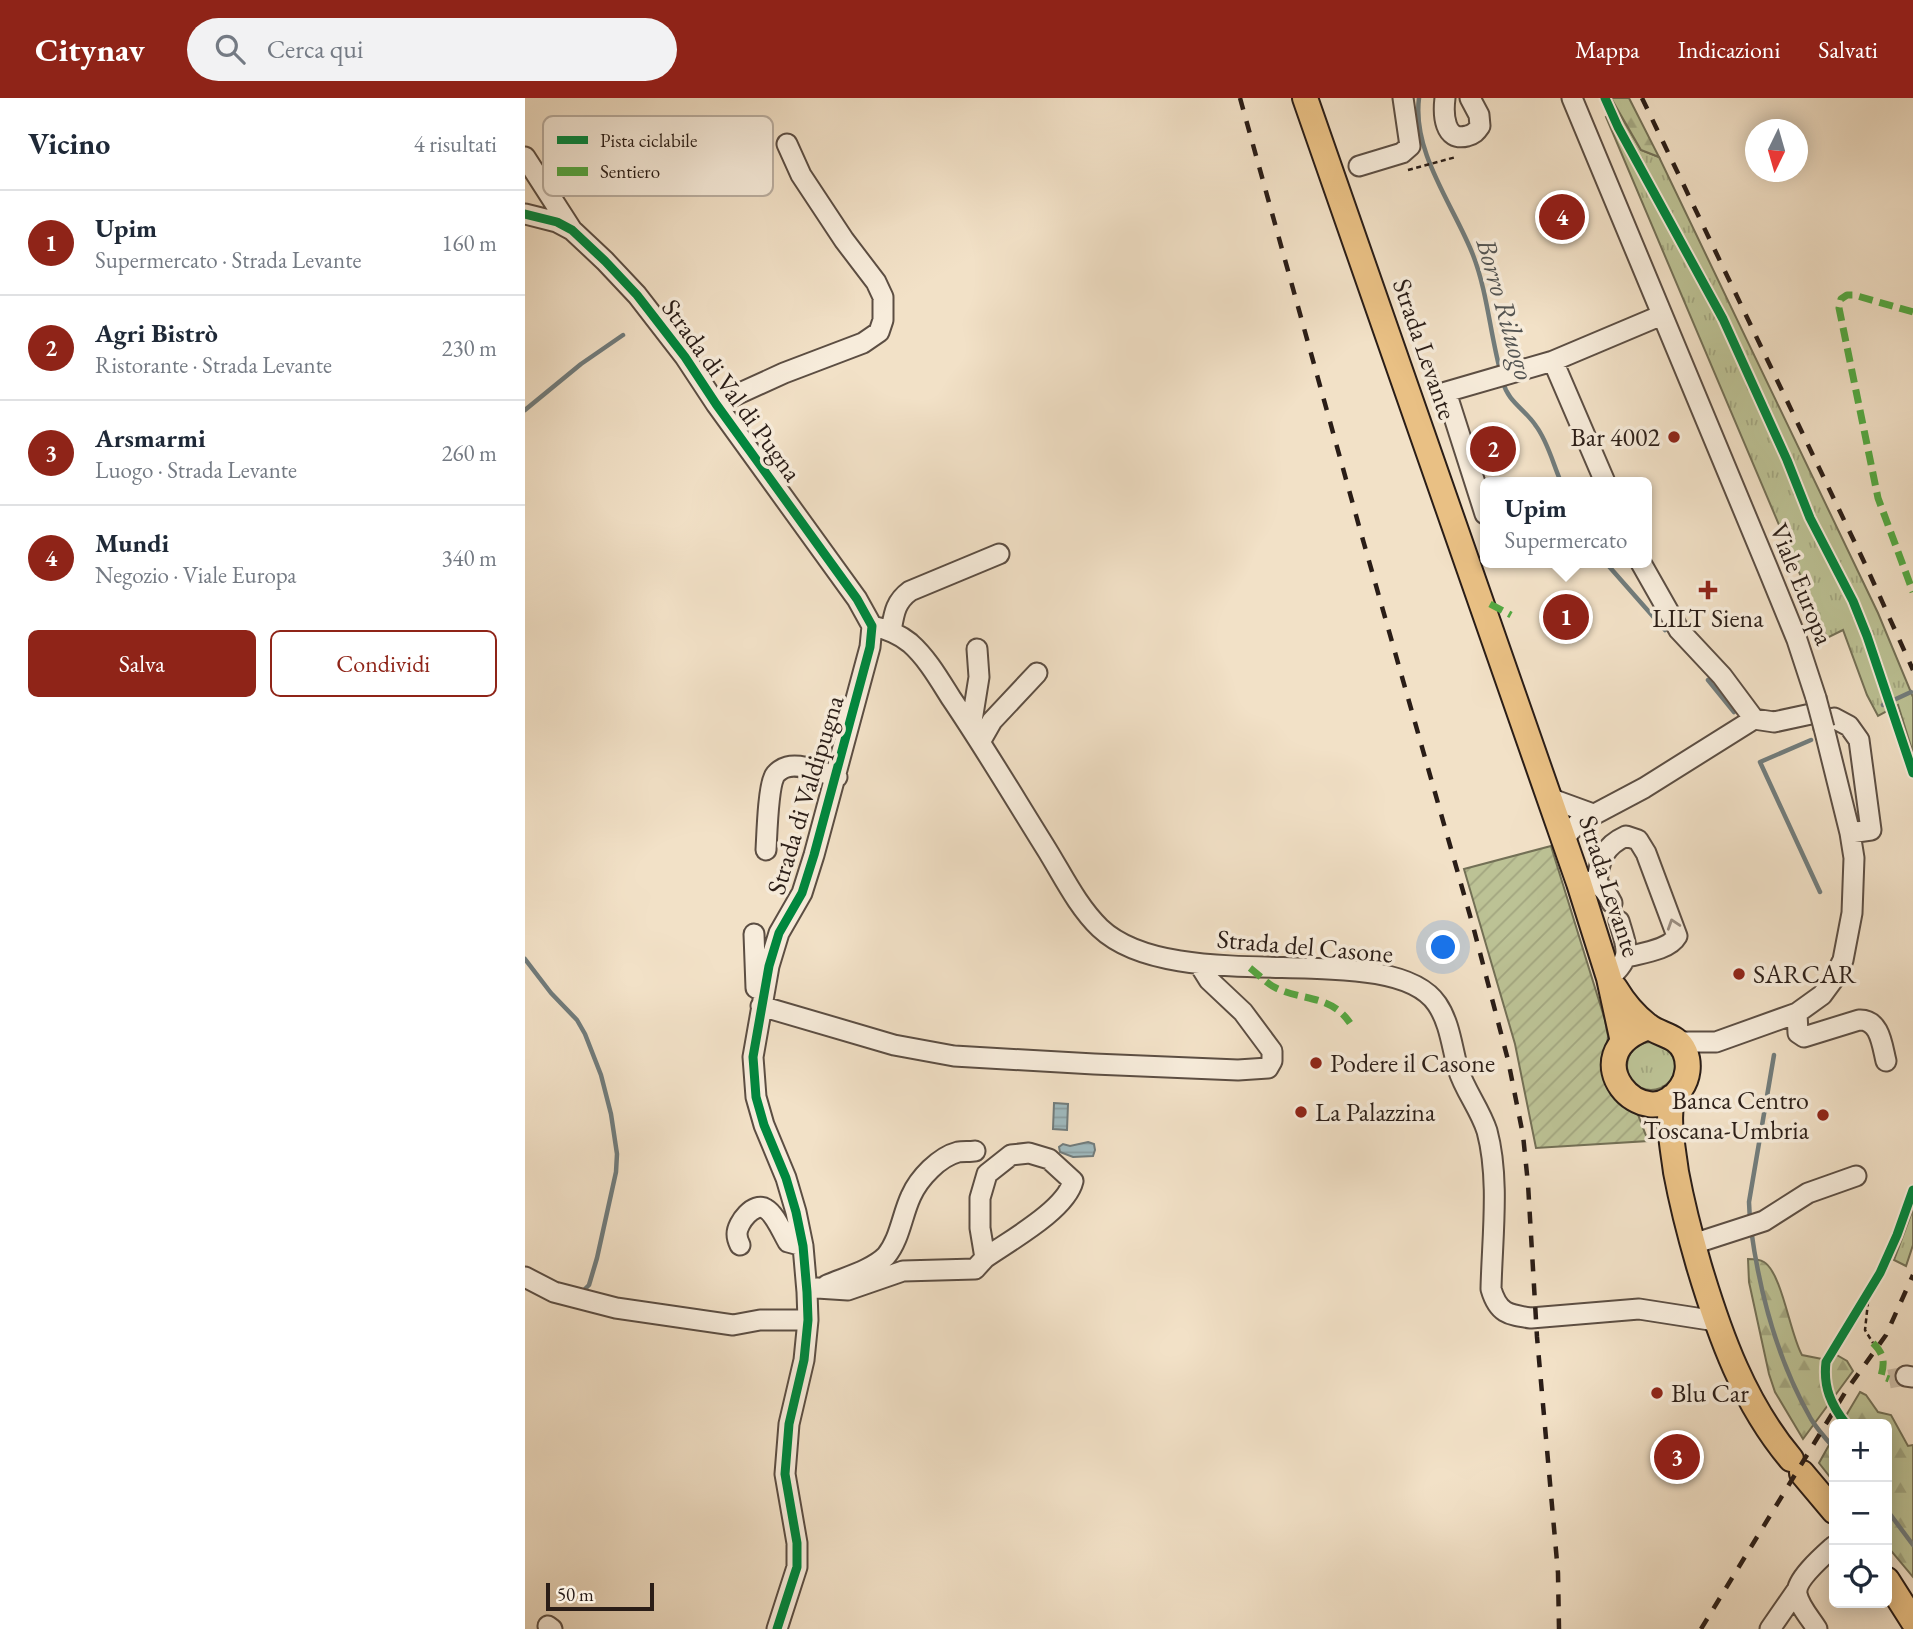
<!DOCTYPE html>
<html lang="it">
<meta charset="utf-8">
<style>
body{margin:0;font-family:"EB Garamond",serif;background:#f2f2f3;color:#1f2937}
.controls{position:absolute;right:21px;bottom:21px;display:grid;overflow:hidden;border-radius:10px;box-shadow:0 4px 18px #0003}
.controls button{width:63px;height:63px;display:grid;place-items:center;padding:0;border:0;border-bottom:2px solid #e0e1e3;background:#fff;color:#1f2937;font:35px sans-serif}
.compass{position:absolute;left:1220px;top:21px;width:63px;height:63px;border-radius:50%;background:#fff;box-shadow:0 4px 18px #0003;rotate:185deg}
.scale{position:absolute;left:21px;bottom:18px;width:108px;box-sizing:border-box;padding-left:7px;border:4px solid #2a1d17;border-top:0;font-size:19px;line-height:24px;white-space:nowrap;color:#2a1d17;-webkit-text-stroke:5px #f7ecdb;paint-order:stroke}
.you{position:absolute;left:919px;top:850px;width:24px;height:24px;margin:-18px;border:5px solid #fff;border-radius:50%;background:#1a73e8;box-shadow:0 0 0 10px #1a73e833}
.badge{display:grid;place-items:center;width:46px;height:46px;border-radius:50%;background:#8f2418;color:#fff;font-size:23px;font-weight:700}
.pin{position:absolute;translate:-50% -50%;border:4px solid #fff;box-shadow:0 2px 7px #0006}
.popup{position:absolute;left:955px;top:379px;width:172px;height:91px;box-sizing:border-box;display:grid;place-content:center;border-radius:10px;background:#fff;filter:drop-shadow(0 2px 5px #0005);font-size:23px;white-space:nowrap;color:#747a83}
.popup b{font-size:26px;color:#1f2937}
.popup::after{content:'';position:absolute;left:50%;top:100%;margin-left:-14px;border:14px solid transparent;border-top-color:#fff}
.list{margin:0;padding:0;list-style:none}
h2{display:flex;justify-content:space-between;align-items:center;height:91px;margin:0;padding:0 28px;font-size:30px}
h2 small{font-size:23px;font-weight:400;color:#747a83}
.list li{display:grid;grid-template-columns:46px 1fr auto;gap:21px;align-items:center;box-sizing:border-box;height:105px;padding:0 28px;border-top:2px solid #e0e1e3}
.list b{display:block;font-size:26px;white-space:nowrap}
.list p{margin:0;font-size:23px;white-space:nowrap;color:#747a83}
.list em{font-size:23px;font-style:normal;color:#747a83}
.actions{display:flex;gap:14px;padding:21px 28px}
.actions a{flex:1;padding:16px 0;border:2px solid #8f2418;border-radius:10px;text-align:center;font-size:24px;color:#8f2418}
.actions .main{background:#8f2418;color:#fff}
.icon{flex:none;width:38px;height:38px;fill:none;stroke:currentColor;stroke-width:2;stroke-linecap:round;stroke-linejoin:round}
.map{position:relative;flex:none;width:1388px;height:1531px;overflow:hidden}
header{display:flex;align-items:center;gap:42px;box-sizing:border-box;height:98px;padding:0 35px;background:#8f2418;color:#fff}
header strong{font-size:33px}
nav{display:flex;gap:38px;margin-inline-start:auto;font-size:24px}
.search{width:490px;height:63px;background:#f2f2f3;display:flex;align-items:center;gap:18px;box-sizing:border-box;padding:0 24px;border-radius:38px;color:#747a83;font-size:26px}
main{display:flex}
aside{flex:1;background:#fff}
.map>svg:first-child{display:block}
.grass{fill:url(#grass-tufts);stroke:#737056;stroke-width:2}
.forest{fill:url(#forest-firs);stroke:#737056;stroke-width:2}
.garden{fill:url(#garden-furrows);stroke:#737056;stroke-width:2}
.water{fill:url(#water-rules);stroke:#717c7c;stroke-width:2}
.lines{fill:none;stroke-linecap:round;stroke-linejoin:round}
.stream{stroke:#717c7c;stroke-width:4.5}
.minor-tunnel{stroke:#cabaa4;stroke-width:19;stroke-dasharray:19 10;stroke-linecap:butt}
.minor-casing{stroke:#5c4e43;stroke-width:23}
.major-casing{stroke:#2a1d17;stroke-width:28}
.path{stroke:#2a1d17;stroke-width:2.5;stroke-dasharray:5 3.5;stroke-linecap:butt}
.minor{stroke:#f7ecdb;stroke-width:19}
.major{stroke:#e9c084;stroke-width:24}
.rail{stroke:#2a1d17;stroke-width:4.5;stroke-dasharray:12 12;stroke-linecap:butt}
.minor-bridge-casing{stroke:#5c4e43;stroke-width:23;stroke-linecap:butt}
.minor-bridge{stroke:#f7ecdb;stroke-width:19}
.quiet{stroke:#53a942;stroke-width:7;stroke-dasharray:14 7;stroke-linecap:butt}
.cycleway-casing{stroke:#f7ecdb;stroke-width:13}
.cycleway{stroke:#00873e;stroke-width:9}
.oneway{stroke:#9b8f83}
.poi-dot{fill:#8f2418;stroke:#f7ecdb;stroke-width:2.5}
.labels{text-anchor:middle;stroke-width:7;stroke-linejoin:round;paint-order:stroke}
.street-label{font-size:26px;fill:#2a1d17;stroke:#f7ecdb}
.poi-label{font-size:26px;fill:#2a1d17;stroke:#f7ecdb;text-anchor:start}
.water-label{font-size:28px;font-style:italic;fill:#535452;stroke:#f7ecdb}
.key{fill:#f7ecdb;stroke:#baaea0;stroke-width:2}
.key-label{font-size:19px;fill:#2a1d17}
</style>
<header>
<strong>Citynav</strong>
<div class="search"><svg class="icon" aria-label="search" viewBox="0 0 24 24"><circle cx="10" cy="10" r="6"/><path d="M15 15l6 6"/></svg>Cerca qui</div>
<nav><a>Mappa</a><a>Indicazioni</a><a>Salvati</a></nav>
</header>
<main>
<aside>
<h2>Vicino<small>4 risultati</small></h2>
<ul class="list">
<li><span class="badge">1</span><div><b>Upim</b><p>Supermercato · Strada Levante</p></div><em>160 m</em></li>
<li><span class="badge">2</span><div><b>Agri Bistrò</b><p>Ristorante · Strada Levante</p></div><em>230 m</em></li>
<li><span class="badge">3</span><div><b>Arsmarmi</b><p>Luogo · Strada Levante</p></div><em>260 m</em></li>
<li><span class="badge">4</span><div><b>Mundi</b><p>Negozio · Viale Europa</p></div><em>340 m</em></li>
</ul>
<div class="actions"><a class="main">Salva</a><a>Condividi</a></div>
</aside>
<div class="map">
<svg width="1388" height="1531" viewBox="0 0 1388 1531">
<defs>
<pattern id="grass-tufts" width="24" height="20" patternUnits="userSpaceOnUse" patternTransform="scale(1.75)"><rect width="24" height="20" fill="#bcc295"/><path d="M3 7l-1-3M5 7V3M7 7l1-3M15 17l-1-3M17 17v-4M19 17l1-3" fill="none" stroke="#a2a680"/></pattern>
<pattern id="forest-firs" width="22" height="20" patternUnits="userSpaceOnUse" patternTransform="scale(1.75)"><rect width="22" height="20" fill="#bcc295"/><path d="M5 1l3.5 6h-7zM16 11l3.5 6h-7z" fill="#a2a680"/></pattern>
<pattern id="garden-furrows" width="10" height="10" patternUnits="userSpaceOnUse" patternTransform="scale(1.75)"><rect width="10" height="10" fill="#bcc295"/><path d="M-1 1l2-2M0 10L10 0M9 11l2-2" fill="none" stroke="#a2a680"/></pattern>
<pattern id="water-rules" width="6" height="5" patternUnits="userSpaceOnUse" patternTransform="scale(1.75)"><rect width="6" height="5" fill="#a0bbc0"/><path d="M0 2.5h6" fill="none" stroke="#8aa0a4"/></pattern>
</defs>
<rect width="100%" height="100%" fill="#f2e1c7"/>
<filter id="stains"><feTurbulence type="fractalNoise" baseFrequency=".00286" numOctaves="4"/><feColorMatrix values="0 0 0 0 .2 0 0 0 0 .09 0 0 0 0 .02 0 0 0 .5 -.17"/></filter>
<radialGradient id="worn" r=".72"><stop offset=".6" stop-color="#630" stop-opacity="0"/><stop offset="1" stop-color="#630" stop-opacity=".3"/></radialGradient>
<path class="grass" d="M1093,13L1116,52L1134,59L1353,515L1388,599V655L1373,607L1353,618L1342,597L1318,532L1302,540L1081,19Z
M1102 968a24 24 0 1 1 48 0a24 24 0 1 1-48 0Z
M1388,1111V1147L1381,1168L1369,1162Z"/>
<path class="forest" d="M1086,0H1104L1134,59L1116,52Z
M1223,1161C1228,1161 1234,1161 1239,1164C1257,1175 1265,1236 1277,1257L1297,1261L1310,1256L1322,1263L1328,1273L1278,1341L1250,1294L1244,1276L1224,1184Z
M1335,1294L1341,1297L1353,1314L1366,1317L1383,1348L1388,1347V1479L1362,1448V1326H1316Z
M1309,1338V1384L1294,1365Z"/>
<path class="garden" d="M1026,748L1080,922L1083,938L1081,958L1112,1014L1123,1043L1011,1050L990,946L939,771Z"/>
<path class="water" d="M529,1005L543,1006L542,1032L528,1031Z
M563,1044L569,1046L570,1052L568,1058L548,1059L535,1054L534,1049L538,1046L545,1048Z"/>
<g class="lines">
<path class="stream" d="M894,0C887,55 929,108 948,157C962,193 965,234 975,272
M978,284C983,304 1000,311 1011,328C1023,344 1028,366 1036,384
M0,312L56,266L98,237
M1081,465L1140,532
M1183,582L1209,614
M1358,607L1386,594
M1286,642L1235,664L1295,794
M0,861L26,895L52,922L60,936L76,977L86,1016L92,1056L91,1074L72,1160L64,1187L60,1191
M1225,1123L1224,1104L1249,957
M1226,1131C1235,1197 1253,1263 1286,1321C1292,1331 1301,1341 1309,1350
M1362,1412L1388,1447"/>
<path class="minor-tunnel" d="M1364,1281L1381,1278"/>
<defs>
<path id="minor" d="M920,0C918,16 919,44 942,38C949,36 951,34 955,28L954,17L945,0
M1047,0L1243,471L1272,542L1291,600
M0,59L47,132
M834,68L877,55L885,48L878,0
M0,116L32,124L47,132L80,163L112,197L160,259L191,306L332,501L347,528L345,549L289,757L277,795L254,835L244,868L228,959L231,999L239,1027L261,1080L271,1114L278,1148L282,1194L283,1222L279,1262L264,1326L260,1376L272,1445V1469L252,1531
M1028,263L1080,384
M191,306L259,275L338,245L354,234L358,222V199L351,184L319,142L276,77L262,46
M960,416L921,294L1028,263L1137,217
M1116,465L1154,532L1197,578L1229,621L1249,624L1286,616
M347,528C362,531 374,536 385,545C402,560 414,581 426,600C460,650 490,701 522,752C538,778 553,809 575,830C651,902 866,838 912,906C925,925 927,950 933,971C940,993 955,1011 962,1033C975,1081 967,1141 966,1191C973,1215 983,1217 1006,1220L1114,1211L1191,1223
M366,533C369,516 370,504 385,493L474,456
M1309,620L1324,628L1334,642L1346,732L1325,735
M446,629L454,579L452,551
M455,644L467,623L512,575
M1024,700L1068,716
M1038,741L1053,725L1119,690L1229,621
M241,752C242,735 243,692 249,679C251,674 258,670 262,669C277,665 297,675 312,679
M1060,783C1075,784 1081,793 1087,805
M1072,785C1074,762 1079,748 1101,738L1113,742L1121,755L1152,838C1144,852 1117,855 1102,859
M229,836L231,890
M1084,880C1108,860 1102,850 1094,823
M236,908L369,947L429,958L569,966L713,972L743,970L747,963V953L718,914L684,882L674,866
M1272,915L1273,935L1279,939L1334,922C1355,921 1357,947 1361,963
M1153,944H1191L1272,915L1297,897L1308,882L1318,862L1327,815L1329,760L1325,735L1299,630
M1168,1146L1239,1123L1283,1095L1331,1078
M215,1147C214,1145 212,1139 212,1136C212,1125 229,1103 241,1111C250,1116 257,1134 263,1144L278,1148
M0,1179L29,1194L91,1210L208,1227L235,1222H283
M302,1187C321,1179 347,1172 361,1158C375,1141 377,1117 386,1098C394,1080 414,1059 433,1054C438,1053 445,1054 450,1053
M292,1190L323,1192L378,1173L450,1171L460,1160L455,1130V1100L462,1076L486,1057L504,1055L524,1061L548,1083C541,1112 484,1143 460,1160
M1381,1278L1388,1279
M23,1528L27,1531
M1245,1531L1272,1492
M1292,1531C1286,1521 1274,1508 1272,1496C1270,1482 1299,1457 1309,1448"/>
<path id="major" d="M780,0L1054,785L1084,880L1098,944
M1090,890C1099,905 1109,917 1122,927C1135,938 1152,936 1160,954C1165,966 1163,980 1156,990C1120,1042 1044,956 1124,929
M1147,999C1142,1024 1148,1050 1151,1074C1157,1106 1165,1137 1174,1168C1195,1238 1219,1305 1266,1361
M1277,1375L1309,1413
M1362,1482L1388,1523"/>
</defs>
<use href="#minor" class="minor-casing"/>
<use href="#major" class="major-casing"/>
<path class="path" d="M883,72L931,59
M1344,1195L1340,1232L1348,1245"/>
<use href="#minor" class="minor"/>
<use href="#major" class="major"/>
<path class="rail" d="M715,0L834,428L948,828L983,962L998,1037L1003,1086L1012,1239L1033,1475L1034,1531
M1117,0L1342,470L1388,572
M1176,1531L1321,1293L1361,1237L1388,1177"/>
<defs>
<path id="minor-bridge" d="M1291,600L1299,630"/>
</defs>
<use href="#minor-bridge" class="minor-bridge-casing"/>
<use href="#minor-bridge" class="minor-bridge"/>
<path class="quiet" d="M1388,214L1329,197H1322L1316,201L1314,210L1353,400L1388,494
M965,506L986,517
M725,870C733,876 742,886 751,890C779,903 806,897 825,925
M1348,1245C1359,1256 1360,1264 1356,1278L1364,1281"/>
<defs>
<path id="cycleway" d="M1080,0L1093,29L1198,221L1262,362L1285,420L1328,503L1342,538L1388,675
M0,116L32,124L47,132L80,163L112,197L160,259L191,306L332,501L347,528L345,549L289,757L277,795L254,835L244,868L228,959L231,999L239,1027L261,1080L271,1114L278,1148L282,1194L283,1222L279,1262L264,1326L260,1376L272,1445V1469L252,1531
M1321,1326C1306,1307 1298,1289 1301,1264L1355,1175L1372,1137L1388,1092"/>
</defs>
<use href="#cycleway" class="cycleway-casing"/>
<use href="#cycleway" class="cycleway"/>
</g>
<defs><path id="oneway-chevron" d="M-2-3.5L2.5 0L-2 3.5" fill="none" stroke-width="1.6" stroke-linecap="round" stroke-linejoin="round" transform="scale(1.75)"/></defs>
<use class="oneway" href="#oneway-chevron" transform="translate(1148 826) rotate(-108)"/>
<g class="poi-dot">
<circle cx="1149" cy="339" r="7"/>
<path d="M1179.5 481.5h7v7h7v7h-7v7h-7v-7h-7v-7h7z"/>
<circle cx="1214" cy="876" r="7"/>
<circle cx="791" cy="965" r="7"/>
<circle cx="776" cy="1014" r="7"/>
<circle cx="1298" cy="1017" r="7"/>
<circle cx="1132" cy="1295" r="7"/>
</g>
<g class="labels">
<g class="street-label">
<text transform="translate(900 251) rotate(71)" y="9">Strada Levante</text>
<text transform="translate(207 292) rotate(54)" y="9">Strada di Val di Pugna</text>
<text transform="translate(1277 486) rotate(68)" y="9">Viale Europa</text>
<text transform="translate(280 697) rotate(-73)" y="9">Strada di Valdipugna</text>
<text transform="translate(1085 788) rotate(72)" y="9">Strada Levante</text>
<text transform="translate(780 848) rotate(5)" y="9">Strada del Casone</text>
</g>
<g class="poi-label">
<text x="1135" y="348" text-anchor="end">Bar 4002</text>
<text x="1183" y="529" text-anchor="middle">LILT Siena</text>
<text x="1228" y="885">SARCAR</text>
<text x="805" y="974">Podere il Casone</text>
<text x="1284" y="1011" text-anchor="end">Banca Centro<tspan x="1284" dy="30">Toscana-Umbria</tspan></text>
<text x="790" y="1023">La Palazzina</text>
<text x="1146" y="1304">Blu Car</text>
</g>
<g class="water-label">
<text transform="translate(981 211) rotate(74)" y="10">Borro Riluogo</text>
</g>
</g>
<rect x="18" y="18" width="230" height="80" rx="10" class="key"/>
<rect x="32" y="38" width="31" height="8" fill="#00873e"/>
<rect x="32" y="69" width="31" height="9" fill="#53a942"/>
<g class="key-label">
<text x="75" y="49">Pista ciclabile</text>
<text x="75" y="80">Sentiero</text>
</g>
<rect width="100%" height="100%" filter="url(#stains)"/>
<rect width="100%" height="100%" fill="url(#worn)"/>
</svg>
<div class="controls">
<button>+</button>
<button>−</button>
<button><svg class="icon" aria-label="locate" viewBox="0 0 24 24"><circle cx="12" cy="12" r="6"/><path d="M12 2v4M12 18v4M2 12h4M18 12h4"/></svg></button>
</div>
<svg class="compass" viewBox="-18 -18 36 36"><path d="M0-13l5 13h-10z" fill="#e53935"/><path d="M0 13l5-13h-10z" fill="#747a83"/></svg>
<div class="scale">50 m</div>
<div class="you"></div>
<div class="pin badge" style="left:1041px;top:519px">1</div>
<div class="popup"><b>Upim</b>Supermercato</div>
<div class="pin badge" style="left:968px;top:351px">2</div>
<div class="pin badge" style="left:1152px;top:1359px">3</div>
<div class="pin badge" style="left:1037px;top:119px">4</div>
</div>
</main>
